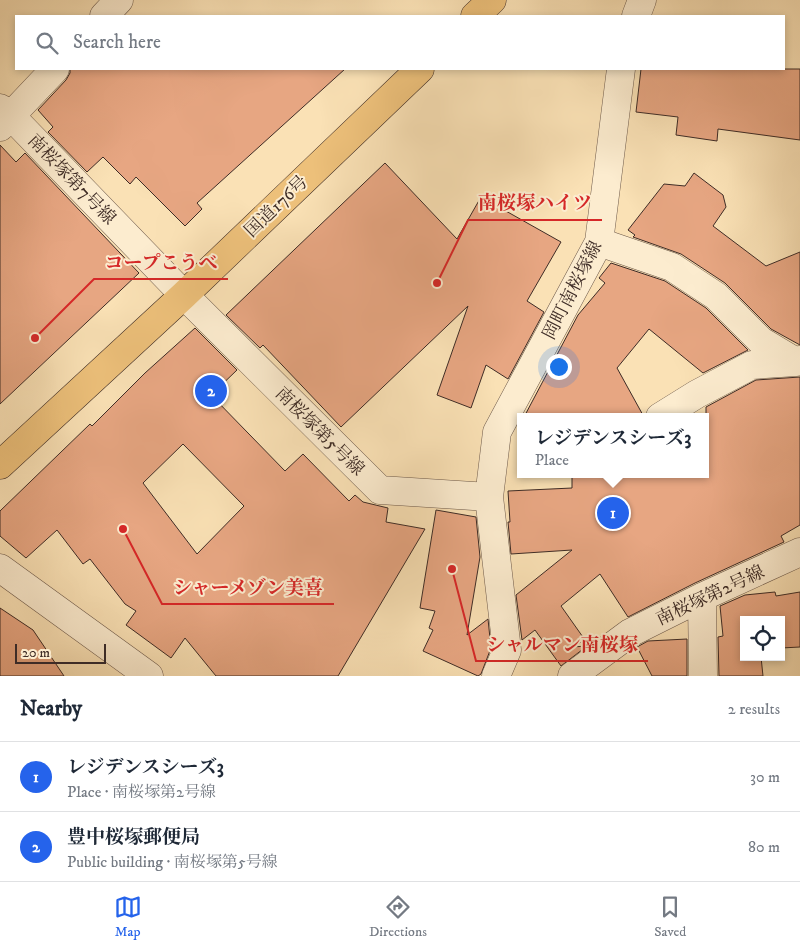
<!DOCTYPE html>
<meta charset="utf-8">
<style>
body{margin:0;font-family:"IM FELL DW Pica","Noto Serif JP",serif;background:#f6f6f7;color:#1f2937}
.controls{position:absolute;right:15px;bottom:15px;display:grid;overflow:hidden;border-radius:0px;box-shadow:0 2px 8px #0003}
.controls button{width:45px;height:45px;display:grid;place-items:center;padding:0;border:0;border-bottom:1px solid #e0e1e3;background:#fff;color:#1f2937;font:25px sans-serif}
.scale{position:absolute;left:15px;bottom:12px;width:91px;box-sizing:border-box;padding-left:5px;border:2px solid #3e2c26;border-top:0;font-size:14px;line-height:18px;white-space:nowrap;color:#3e2c26;-webkit-text-stroke:4px #fceccf;paint-order:stroke}
.you{position:absolute;left:558px;top:366px;width:18px;height:18px;margin:-12px;border:4px solid #fff;border-radius:50%;background:#1a73e8;box-shadow:0 0 0 8px #1a73e833}
.badge{display:grid;place-items:center;width:32px;height:32px;border-radius:50%;background:#2563eb;color:#fff;font-size:16px;font-weight:700}
.pin{position:absolute;translate:-50% -50%;border:2px solid #fff;box-shadow:0 1px 5px #0006}
.popup{position:absolute;left:517px;top:413px;width:192px;height:65px;box-sizing:border-box;display:grid;place-content:center;border-radius:0px;background:#fff;filter:drop-shadow(0 1px 4px #0005);font-size:16px;white-space:nowrap;color:#747a83}
.popup b{font-size:19px;color:#1f2937}
.popup::after{content:'';position:absolute;left:50%;top:100%;margin-left:-10px;border:10px solid transparent;border-top-color:#fff}
.list{margin:0;padding:0;list-style:none}
h2{display:flex;justify-content:space-between;align-items:center;height:65px;margin:0;padding:0 20px;font-size:21px}
h2 small{font-size:16px;font-weight:400;color:#747a83}
.list li{display:grid;grid-template-columns:32px 1fr auto;gap:15px;align-items:center;box-sizing:border-box;height:70px;padding:0 20px;border-top:1px solid #e0e1e3}
.list b{display:block;font-size:19px;white-space:nowrap}
.list p{margin:0;font-size:16px;white-space:nowrap;color:#747a83}
.list em{font-size:16px;font-style:normal;color:#747a83}
.icon{flex:none;width:28px;height:28px;fill:none;stroke:currentColor;stroke-width:2;stroke-linecap:round;stroke-linejoin:round}
.map{position:relative;flex:none;width:800px;height:676px;overflow:hidden}
.search{position:absolute;background:#fff;box-shadow:0 2px 8px #0003;left:15px;right:15px;top:15px;height:55px;display:flex;align-items:center;gap:12px;box-sizing:border-box;padding:0 18px;border-radius:0px;color:#747a83;font-size:19px}
.sheet{height:205px;background:#fff}
nav{display:flex;justify-content:space-around;align-items:center;box-sizing:border-box;height:70px;border-top:1px solid #e0e1e3;background:#fff;font-size:14px;color:#747a83}
nav a{display:grid;justify-items:center;gap:2px}
nav .on{color:#2563eb}
.map>svg:first-child{display:block}
.building{fill:#e7a682;stroke:#3e2c26;fill-rule:evenodd}
.lines{fill:none;stroke-linecap:round;stroke-linejoin:round}
.minor-casing{stroke:#6d594a;stroke-width:29}
.highway-casing{stroke:#3e2c26;stroke-width:29}
.minor{stroke:#fceccf;stroke-width:28}
.highway{stroke:#edc07a;stroke-width:28}
.labels{text-anchor:middle;stroke-width:4;stroke-linejoin:round;paint-order:stroke}
.street-label{font-size:18px;fill:#3e2c26;stroke:#fceccf}
.leader{fill:none;stroke:#d62828;stroke-width:2}
.callout-dot{fill:#d62828;stroke:#fceccf;stroke-width:2}
.callout-label{font-size:19px;text-anchor:middle;font-weight:bold;fill:#d62828;stroke:#fceccf;stroke-width:4;stroke-linejoin:round;paint-order:stroke}
</style>
<div class="map">
<svg width="800" height="676" viewBox="0 0 800 676">
<rect width="100%" height="100%" fill="#fae1b5"/>
<filter id="stains"><feTurbulence type="fractalNoise" baseFrequency=".004" numOctaves="4"/><feColorMatrix values="0 0 0 0 .2 0 0 0 0 .09 0 0 0 0 .02 0 0 0 .5 -.17"/></filter>
<radialGradient id="worn" r=".72"><stop offset=".6" stop-color="#630" stop-opacity="0"/><stop offset="1" stop-color="#630" stop-opacity=".3"/></radialGradient>
<path class="building" d="M70,69H345L197,203L202,209L185,226L136,177L130,184L103,157L87,172L48,132L53,127L38,110L66,80L70,73Z
M641,69H800V140L718,129L717,141L676,135L678,117L636,112Z
M0,145L16,162L25,153L139,273L0,404Z
M385,163L457,239L481,197L561,242L527,301L544,312L508,379L486,365L471,408L437,395L468,306L341,427L263,345L260,348L226,315Z
M694,173L723,195L726,207L713,226L766,266L800,252V345L771,329L725,283L681,254L633,237L635,235L628,230L664,184L685,186Z
M611,263L665,281L706,308L748,350L703,373L649,329L617,368L644,417H524L578,315L605,283L599,278Z
M195,328L237,370L211,395L285,471L303,454L349,501L355,495L363,502L388,508L386,522L425,529L338,676H216L185,638L171,658L126,625L136,611L125,604L90,559L83,564L57,530L26,558L0,536V511L90,424L92,426L145,373ZM183,444L244,506L197,554L143,483Z
M800,377V525L781,536L784,542L695,583L628,617L600,574L561,606L585,640L572,647L587,646L561,666L535,630L522,640L516,595L572,550L511,554L508,522H510L508,491L572,488V474H706V407L756,380Z
M436,510L476,517L480,557L467,635L488,619L491,648L481,674L478,676L423,651L433,630L429,628L435,611L420,608Z
M775,592L776,596L800,592V647L781,648V620H744V657H761L763,676H719L718,637L723,636L720,606L745,595Z
M0,608L33,630L64,676H0Z
M687,639V676H652L637,647L648,641Z"/>
<g class="lines">
<defs>
<path id="minor" d="M104,16L119,0
M636,16L642,0
M0,108L11,116L184,295L380,490L489,497
M0,127L55,69
M599,242L672,267L716,296L761,341L796,362
M660,417L697,394L752,365L796,362L799,360
M0,568L149,676
M702,597L703,676
M496,676L507,650L489,497L497,432L599,242L621,69
M572,676L630,633L702,597L800,552"/>
<path id="highway" d="M475,16L492,0
M0,465L184,295L420,69"/>
</defs>
<use href="#minor" class="minor-casing"/>
<use href="#highway" class="highway-casing"/>
<use href="#minor" class="minor"/>
<use href="#highway" class="highway"/>
</g>
<g class="labels">
<g class="street-label">
<text transform="translate(72 179) rotate(46)" y="6">南桜塚第7号線</text>
<text transform="translate(276 206) rotate(-44)" y="6">国道176号</text>
<text transform="translate(572 290) rotate(-63)" y="6">岡町南桜塚線</text>
<text transform="translate(320 431) rotate(45)" y="6">南桜塚第5号線</text>
<text transform="translate(710 595) rotate(-25)" y="6">南桜塚第2号線</text>
</g>
</g>
<path class="leader" d="M437 283L468 220H602M35 338L94 279H228M123 529L162 604H334M452 569L476 661H648"/>
<g class="callout-dot">
<circle cx="437" cy="283" r="5"/>
<circle cx="35" cy="338" r="5"/>
<circle cx="123" cy="529" r="5"/>
<circle cx="452" cy="569" r="5"/>
</g>
<g class="callout-label">
<text x="535" y="209">南桜塚ハイツ</text>
<text x="161" y="269">コープこうべ</text>
<text x="248" y="594">シャーメゾン美喜</text>
<text x="562" y="651">シャルマン南桜塚</text>
</g>
<rect width="100%" height="100%" filter="url(#stains)"/>
<rect width="100%" height="100%" fill="url(#worn)"/>
</svg>
<div class="controls">
<button><svg class="icon" aria-label="locate" viewBox="0 0 24 24"><circle cx="12" cy="12" r="6"/><path d="M12 2v4M12 18v4M2 12h4M18 12h4"/></svg></button>
</div>
<div class="scale">20 m</div>
<div class="you"></div>
<div class="pin badge" style="left:613px;top:513px">1</div>
<div class="popup"><b>レジデンスシーズ3</b>Place</div>
<div class="pin badge" style="left:211px;top:391px">2</div>
<div class="search"><svg class="icon" aria-label="search" viewBox="0 0 24 24"><circle cx="10" cy="10" r="6"/><path d="M15 15l6 6"/></svg>Search here</div>
</div>
<section class="sheet">
<h2>Nearby<small>2 results</small></h2>
<ul class="list">
<li><span class="badge">1</span><div><b>レジデンスシーズ3</b><p>Place · 南桜塚第2号線</p></div><em>30 m</em></li>
<li><span class="badge">2</span><div><b>豊中桜塚郵便局</b><p>Public building · 南桜塚第5号線</p></div><em>80 m</em></li>
</ul>
</section>
<nav>
<a class="on"><svg class="icon" aria-label="map" viewBox="0 0 24 24"><path d="M3 6l6-2 6 2 6-2v14l-6 2-6-2-6 2zM9 4v14M15 6v14"/></svg>Map</a>
<a><svg class="icon" aria-label="directions" viewBox="0 0 24 24"><path d="M12 3l9 9-9 9-9-9zM9 14v-3h6M13 9l2 2-2 2"/></svg>Directions</a>
<a><svg class="icon" aria-label="saved" viewBox="0 0 24 24"><path d="M7 4h10v16l-5-4-5 4z"/></svg>Saved</a>
</nav>
